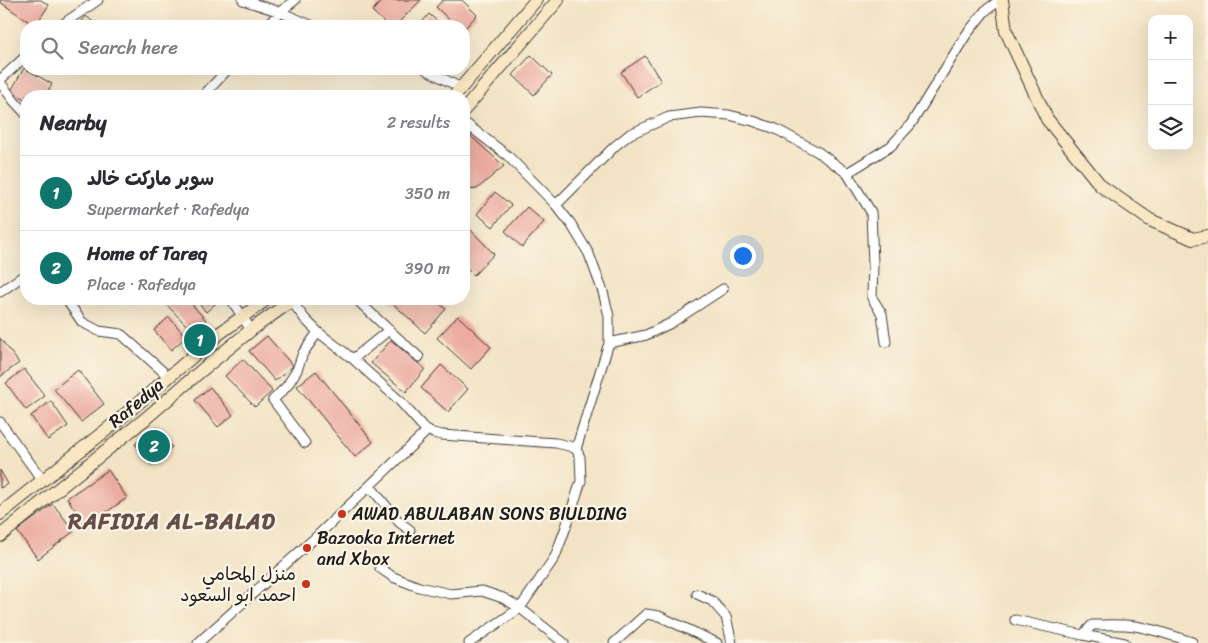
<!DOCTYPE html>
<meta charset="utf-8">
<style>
body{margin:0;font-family:Sriracha,"Playpen Sans Arabic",sans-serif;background:#f7f7f7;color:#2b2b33}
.controls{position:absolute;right:15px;top:15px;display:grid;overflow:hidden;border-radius:10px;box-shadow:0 5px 20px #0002}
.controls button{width:45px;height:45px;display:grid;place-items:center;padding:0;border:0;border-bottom:1px solid #e1e1e2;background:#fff;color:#2b2b33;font:25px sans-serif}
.you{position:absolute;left:742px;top:255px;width:18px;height:18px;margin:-12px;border:4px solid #fff;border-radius:50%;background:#1a73e8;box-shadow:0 0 0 8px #1a73e833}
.badge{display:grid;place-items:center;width:32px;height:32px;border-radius:50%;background:#0f766e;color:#fff;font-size:16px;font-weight:700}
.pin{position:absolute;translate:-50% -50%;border:2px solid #fff;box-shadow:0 1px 5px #0006}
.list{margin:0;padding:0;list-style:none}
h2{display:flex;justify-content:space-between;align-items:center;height:65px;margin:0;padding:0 20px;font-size:21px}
h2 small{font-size:16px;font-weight:400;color:#7c7c81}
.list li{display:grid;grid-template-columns:32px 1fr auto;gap:15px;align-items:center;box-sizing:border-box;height:75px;padding:0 20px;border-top:1px solid #e1e1e2}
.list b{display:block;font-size:19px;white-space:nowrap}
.list p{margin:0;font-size:16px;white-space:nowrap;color:#7c7c81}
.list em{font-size:16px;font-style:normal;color:#7c7c81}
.icon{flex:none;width:28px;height:28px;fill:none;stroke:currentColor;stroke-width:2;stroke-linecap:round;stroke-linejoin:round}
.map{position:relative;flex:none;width:1208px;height:643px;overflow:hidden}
.search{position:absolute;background:#fff;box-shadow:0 5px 20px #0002;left:20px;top:20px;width:450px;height:55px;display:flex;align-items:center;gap:12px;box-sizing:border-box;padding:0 18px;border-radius:20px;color:#7c7c81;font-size:19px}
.panel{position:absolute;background:#fff;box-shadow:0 5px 20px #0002;left:20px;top:90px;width:450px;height:215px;border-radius:20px}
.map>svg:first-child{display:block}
.building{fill:#ecaba0}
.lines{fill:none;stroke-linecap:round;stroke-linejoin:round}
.street-casing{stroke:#3c3a35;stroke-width:11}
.secondary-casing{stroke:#3c3a35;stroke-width:14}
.street{stroke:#fff;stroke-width:9}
.secondary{stroke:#f9e7c3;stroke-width:12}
.poi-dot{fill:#c8321e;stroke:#fcf5e5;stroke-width:2}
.labels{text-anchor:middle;stroke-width:4.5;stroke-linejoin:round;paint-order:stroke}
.street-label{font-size:18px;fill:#1c1c1c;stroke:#fcf5e5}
.poi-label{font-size:18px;fill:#1c1c1c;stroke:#fcf5e5;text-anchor:start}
.district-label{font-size:22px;font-weight:bold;letter-spacing:1px;fill:#654e4a;stroke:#fcf5e5}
</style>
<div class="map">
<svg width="1208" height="643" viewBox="0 0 1208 643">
<rect width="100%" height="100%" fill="#fcf5e5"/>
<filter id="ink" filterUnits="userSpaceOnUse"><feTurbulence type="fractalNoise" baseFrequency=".02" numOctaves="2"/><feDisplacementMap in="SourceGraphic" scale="10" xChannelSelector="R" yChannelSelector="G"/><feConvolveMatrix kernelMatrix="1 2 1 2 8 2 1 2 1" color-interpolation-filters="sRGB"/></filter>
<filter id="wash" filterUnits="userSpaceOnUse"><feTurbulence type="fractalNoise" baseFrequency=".0096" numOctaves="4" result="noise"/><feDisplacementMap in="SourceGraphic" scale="20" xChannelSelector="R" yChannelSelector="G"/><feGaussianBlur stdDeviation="1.12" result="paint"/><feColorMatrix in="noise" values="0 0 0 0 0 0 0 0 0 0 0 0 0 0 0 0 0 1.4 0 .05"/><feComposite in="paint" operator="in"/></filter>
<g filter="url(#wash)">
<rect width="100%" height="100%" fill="#f2e3c5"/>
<g id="blocks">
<path class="building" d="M0,0H41L49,5L35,26L0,2Z
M383,0H421L395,26H388L372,11Z
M443,0H462L477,15L464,29V26H456L436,7Z
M429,14L443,26H419Z
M86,16L98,26H78Z
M531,55L552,75L534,95L513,75Z
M645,56L661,81L637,97L621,72Z
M24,68L52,84L45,96H26V100L11,91Z
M465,131L504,166L477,189L464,190Z
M495,192L511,205L493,227L477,214Z
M527,207L544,222L522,247L505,231Z
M464,223L494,254L474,275L464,265Z
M169,299H187L206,320L193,332L165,303Z
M195,299H221L206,312Z
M388,299H434L446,309L425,333Z
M458,316L491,347L471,369L437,338Z
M169,317L186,337L171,350L154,330Z
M267,336L293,366L275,381L249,351Z
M0,338L19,363L0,377Z
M391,340L425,369L406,392L371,363Z
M243,359L272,391L255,407L225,376Z
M441,365L468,389L448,412L421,388Z
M24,369L45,396L26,410L6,383Z
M78,370L104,404L81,422L54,389Z
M316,371L373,442L355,457L297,386Z
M210,387L233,415L218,427L195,400Z
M51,401L68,426L48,440L31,416Z
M157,427L164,439L172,447L151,465L135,444Z
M0,470L8,484L0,488Z
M108,470L127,498L86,526L67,498Z
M53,504L74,531L38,559L17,531Z"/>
</g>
</g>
<g filter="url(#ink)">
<use href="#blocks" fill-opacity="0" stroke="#3c3a35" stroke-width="1"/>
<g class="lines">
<defs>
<path id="street" d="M243,0L280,12L313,26
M60,26L98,0
M267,26L280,12L295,0
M425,69L461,88
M0,80L26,56
M0,82L14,101L26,114
M203,96L228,69
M464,122L508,156L556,205L571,224L589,254L603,292L609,316V343L576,449
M847,173L891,146L911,124L966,35L985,11L1000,0
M556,205L615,146L630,134L669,117L701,113L729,115L753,121L776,129L818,152L847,173L871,212L873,264L872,298L882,314L886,342
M0,292L26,274
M68,299V302L82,322L99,331L121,334L169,377
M231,299L251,330
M290,299L305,319L318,332L353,359L399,400L423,427L433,433L442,435L556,443L569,446L576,449L580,457L581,481L566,527L555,557L520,608L469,643
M389,330L419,357
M609,343L646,335L671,323L723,289
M353,359L389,330L356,299
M0,422L43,481
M305,443L273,400L287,386L297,370L303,353L318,332
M370,486L399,522L410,530
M380,568L393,577L419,587L451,594L482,591L503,598L520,608L564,643
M697,594L712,601L726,617L732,643
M1015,620L1083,635L1125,643
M1083,635L1092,625C1106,625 1121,624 1135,626C1154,629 1173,636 1192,642
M198,643L317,536L428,430
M614,643L646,614L659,616L717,643"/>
<path id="secondary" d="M1002,0L1006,31L1047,119L1101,186L1150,220L1193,239L1208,236
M454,96L536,0
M464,110L558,0
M0,514L115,423L220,333L267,299
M0,536L145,419L202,370L251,330L294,299"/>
</defs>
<use href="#street" class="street-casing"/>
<use href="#secondary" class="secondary-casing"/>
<use href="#street" class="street"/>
<use href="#secondary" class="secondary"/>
</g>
</g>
<g class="poi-dot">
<circle cx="342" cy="514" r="5"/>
<circle cx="307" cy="548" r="5"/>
<circle cx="306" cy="584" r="5"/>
</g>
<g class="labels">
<g class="street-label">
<text transform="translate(136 403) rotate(-40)" y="6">Rafedya</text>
</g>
<g class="poi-label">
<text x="352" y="520">AWAD ABULABAN SONS BIULDING</text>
<text x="317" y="544">Bazooka Internet<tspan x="317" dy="21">and Xbox</tspan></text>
<text x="296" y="580" text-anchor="end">منزل المحامي<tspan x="296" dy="21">احمد ابو السعود</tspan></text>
</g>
<g class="district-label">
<text x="172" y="529">RAFIDIA AL-BALAD</text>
</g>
</g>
</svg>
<div class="controls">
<button>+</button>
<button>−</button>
<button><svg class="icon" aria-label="layers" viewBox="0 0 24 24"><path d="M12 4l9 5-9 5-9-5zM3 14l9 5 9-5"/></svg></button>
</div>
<div class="you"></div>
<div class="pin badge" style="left:200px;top:340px">1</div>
<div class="pin badge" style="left:154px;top:446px">2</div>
<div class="search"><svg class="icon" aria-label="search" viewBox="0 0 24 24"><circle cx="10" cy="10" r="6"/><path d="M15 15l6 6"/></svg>Search here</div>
<section class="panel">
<h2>Nearby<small>2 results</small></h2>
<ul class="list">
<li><span class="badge">1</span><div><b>سوبر مارکت خالد</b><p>Supermarket · Rafedya</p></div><em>350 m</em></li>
<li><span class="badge">2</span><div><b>Home of Tareq</b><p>Place · Rafedya</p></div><em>390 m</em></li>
</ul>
</section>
</div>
